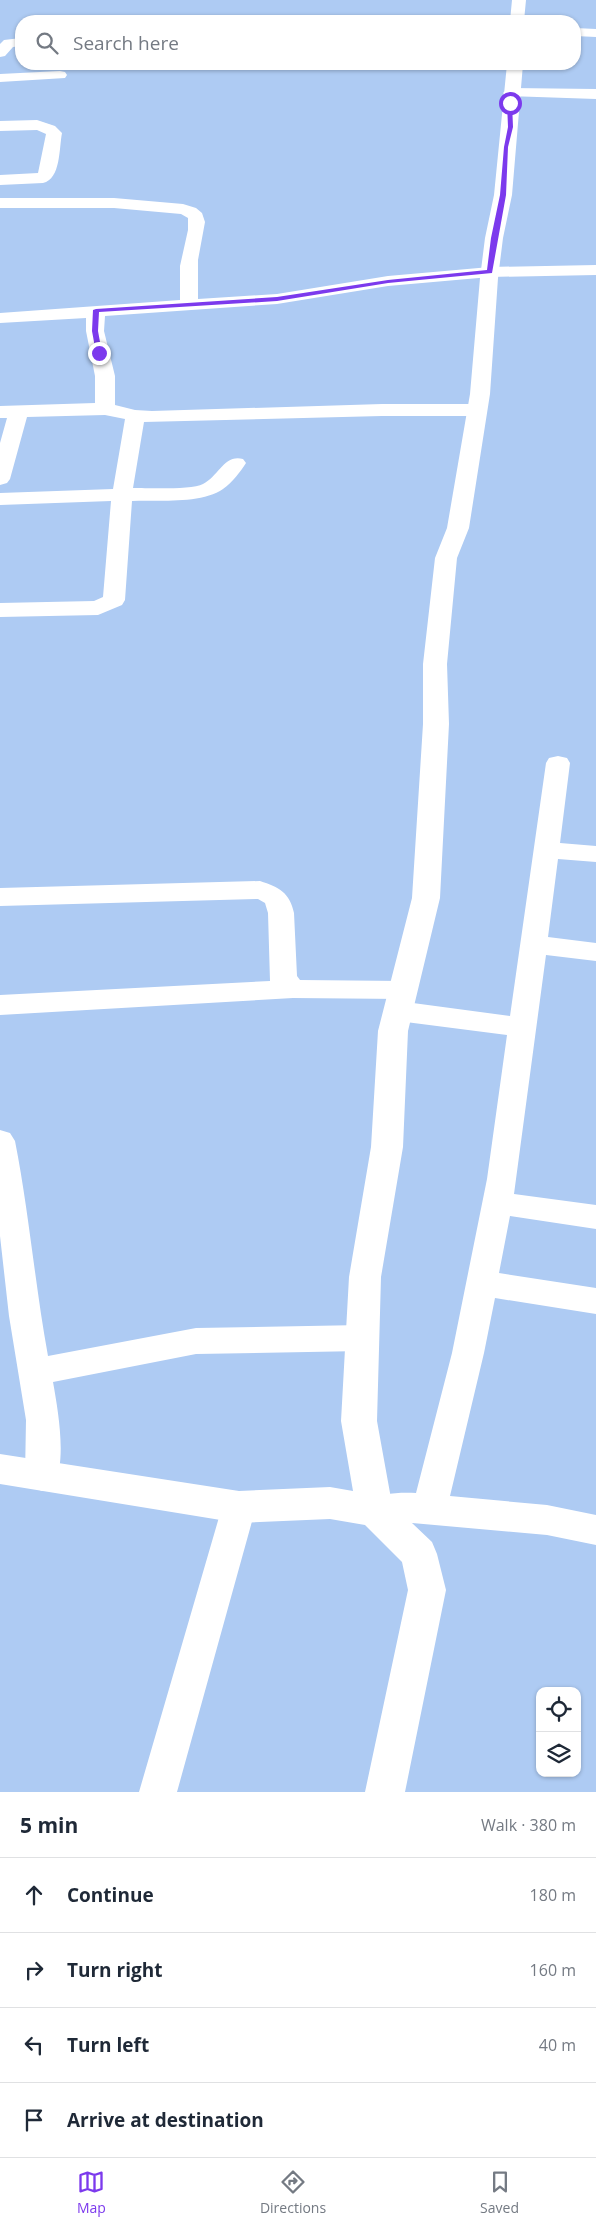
<!DOCTYPE html>
<meta charset="utf-8">
<style>
body{margin:0;font-family:"Open Sans",sans-serif;background:#f6f6f7;color:#1f2937}
.controls{position:absolute;right:15px;bottom:15px;display:grid;overflow:hidden;border-radius:10px;box-shadow:0 1px 4px #0004}
.controls button{width:45px;height:45px;display:grid;place-items:center;padding:0;border:0;border-bottom:1px solid #e0e1e3;background:#fff;color:#1f2937;font:25px sans-serif}
.stop{position:absolute;width:15px;height:15px;margin:-11px;border:4px solid #7c3aed;border-radius:50%;background:#fff}
.stop.end{background:#7c3aed;border-color:#fff;box-shadow:0 1px 5px #0008}
.list{margin:0;padding:0;list-style:none}
h2{display:flex;justify-content:space-between;align-items:center;height:65px;margin:0;padding:0 20px;font-size:21px}
h2 small{font-size:16px;font-weight:400;color:#747a83}
.list li{display:grid;grid-template-columns:32px 1fr auto;gap:15px;align-items:center;box-sizing:border-box;height:75px;padding:0 20px;border-top:1px solid #e0e1e3}
.list b{display:block;font-size:19px;white-space:nowrap}
.list em{font-size:16px;font-style:normal;color:#747a83}
.icon{flex:none;width:28px;height:28px;fill:none;stroke:currentColor;stroke-width:2;stroke-linecap:round;stroke-linejoin:round}
.map{position:relative;flex:none;width:596px;height:1792px;overflow:hidden}
.search{position:absolute;background:#fff;box-shadow:0 1px 4px #0004;left:15px;right:15px;top:15px;height:55px;display:flex;align-items:center;gap:12px;box-sizing:border-box;padding:0 18px;border-radius:20px;color:#747a83;font-size:19px}
.sheet{height:365px;background:#fff}
nav{display:flex;justify-content:space-around;align-items:center;box-sizing:border-box;height:70px;border-top:1px solid #e0e1e3;background:#fff;font-size:14px;color:#747a83}
nav a{display:grid;justify-items:center;gap:2px}
nav .on{color:#7c3aed}
.map>svg:first-child{display:block}
.lines{fill:none;stroke-linecap:round;stroke-linejoin:round}
.street{fill:#fff;fill-rule:evenodd}
.secondary{fill:#fff;fill-rule:evenodd}
.route{fill:#7c3aed}
</style>
<div class="map">
<svg width="596" height="1792" viewBox="0 0 596 1792">
<rect width="100%" height="100%" fill="#aecbf3"/>
<g class="lines">
<path class="street" d="M575,28L596,29V37L575,36Z
M21,38V46L13,47L5,56L0,57V44L4,40Z
M60,71L65,72L67,75L65,78L0,82V74Z
M511,88L596,89V99L506,96L503,93L506,90Z
M37,120L55,126L62,133C59,148 61,179 43,183L0,185V175L38,173L46,134L37,130L0,131V121Z
M0,198H114L183,204L196,208L202,213L205,222L198,260V299L277,294L388,276L490,267L596,265V275L490,277L388,286L277,304L105,316L104,331L115,376V405L135,410L152,411L382,404H477L484,406L487,410L484,414L477,416H382L144,422L133,488C148,488 192,490 203,484C219,476 224,454 243,459L246,463C240,472 233,482 223,489C202,504 158,500 132,501L125,600L122,605L98,615L0,617V603L94,601L103,597L111,501L0,505V493L113,489L125,419L105,415L27,417L10,479L7,483L0,485V443L7,418H0V406L95,403V376L86,331V318L0,323V313L180,300V266L188,230V218L181,214L114,208H0Z
M558,756L567,758L570,763L560,843L596,846V862L558,859L548,937L596,943V961L546,955L514,1194L596,1205V1229L510,1216L499,1273L596,1288V1314L495,1298L484,1353L450,1496L547,1505L596,1515V1545L547,1535L401,1522L375,1526L363,1522L358,1511L363,1500C380,1494 397,1492 416,1493L452,1353L487,1179L507,1035L398,1021L388,1018L384,1011L388,1004L398,1001L510,1016L546,763L549,758Z
M260,881C279,887 290,893 294,913L297,976L300,980L403,981L413,983L417,990L413,997L403,999L293,998L0,1015V995L270,981L268,913L265,903L258,899L0,906V888Z
M0,1130L10,1133L15,1141C29,1212 35,1285 48,1356L196,1328L362,1325L373,1329L378,1338L373,1347L362,1351L196,1354L53,1382C58,1410 67,1460 54,1486L42,1491L30,1486L25,1476L26,1420L9,1316L0,1236Z
M239,1492L251,1496L256,1507L177,1792H139L222,1507L227,1496Z"/>
<path class="secondary" d="M512,0H526L524,21H510Z
M507,64H523L512,195L503,238L498,278L490,394L469,528L457,558L447,664L449,724L440,898L408,1031L403,1147L381,1277L377,1421L392,1504L432,1542L437,1554L446,1590L405,1792H365L408,1590L402,1562L365,1525L330,1519L239,1523L0,1484V1454L239,1491L330,1487L353,1491L341,1421L349,1277L371,1147L378,1031L412,898L423,724V664L435,558L447,528L470,394L480,278L485,238L494,195Z"/>
</g>
<path class="route" d="M510,102L512,103L513,127L508,147L506,195L492,273L388,283L277,301L99,312L98,331L102,353L99,355L96,353L92,331L93,310L96,309L277,297L388,280L487,270L491,238L500,195L504,147L508,127L507,103Z"/>
</svg>
<div class="controls">
<button><svg class="icon" aria-label="locate" viewBox="0 0 24 24"><circle cx="12" cy="12" r="6"/><path d="M12 2v4M12 18v4M2 12h4M18 12h4"/></svg></button>
<button><svg class="icon" aria-label="layers" viewBox="0 0 24 24"><path d="M12 4l9 5-9 5-9-5zM3 14l9 5 9-5"/></svg></button>
</div>
<div class="stop" style="left:510px;top:103px"></div>
<div class="stop end" style="left:99px;top:353px"></div>
<div class="search"><svg class="icon" aria-label="search" viewBox="0 0 24 24"><circle cx="10" cy="10" r="6"/><path d="M15 15l6 6"/></svg>Search here</div>
</div>
<section class="sheet">
<h2>5 min<small>Walk · 380 m</small></h2>
<ul class="list">
<li><svg class="icon" aria-label="ahead" viewBox="0 0 24 24"><path d="M12 20V5M6 11l6-6 6 6"/></svg><div><b>Continue</b></div><em>180 m</em></li>
<li><svg class="icon" aria-label="right" viewBox="0 0 24 24"><path d="M7 20v-9h11M14 6l5 5-5 5"/></svg><div><b>Turn right</b></div><em>160 m</em></li>
<li><svg class="icon" aria-label="left" viewBox="0 0 24 24"><path d="M17 20v-9H6M10 6l-5 5 5 5"/></svg><div><b>Turn left</b></div><em>40 m</em></li>
<li><svg class="icon" aria-label="arrive" viewBox="0 0 24 24"><path d="M6 21V4h12l-3 4 3 4H6"/></svg><div><b>Arrive at destination</b></div></li>
</ul>
</section>
<nav>
<a class="on"><svg class="icon" aria-label="map" viewBox="0 0 24 24"><path d="M3 6l6-2 6 2 6-2v14l-6 2-6-2-6 2zM9 4v14M15 6v14"/></svg>Map</a>
<a><svg class="icon" aria-label="directions" viewBox="0 0 24 24"><path d="M12 3l9 9-9 9-9-9zM9 14v-3h6M13 9l2 2-2 2"/></svg>Directions</a>
<a><svg class="icon" aria-label="saved" viewBox="0 0 24 24"><path d="M7 4h10v16l-5-4-5 4z"/></svg>Saved</a>
</nav>
